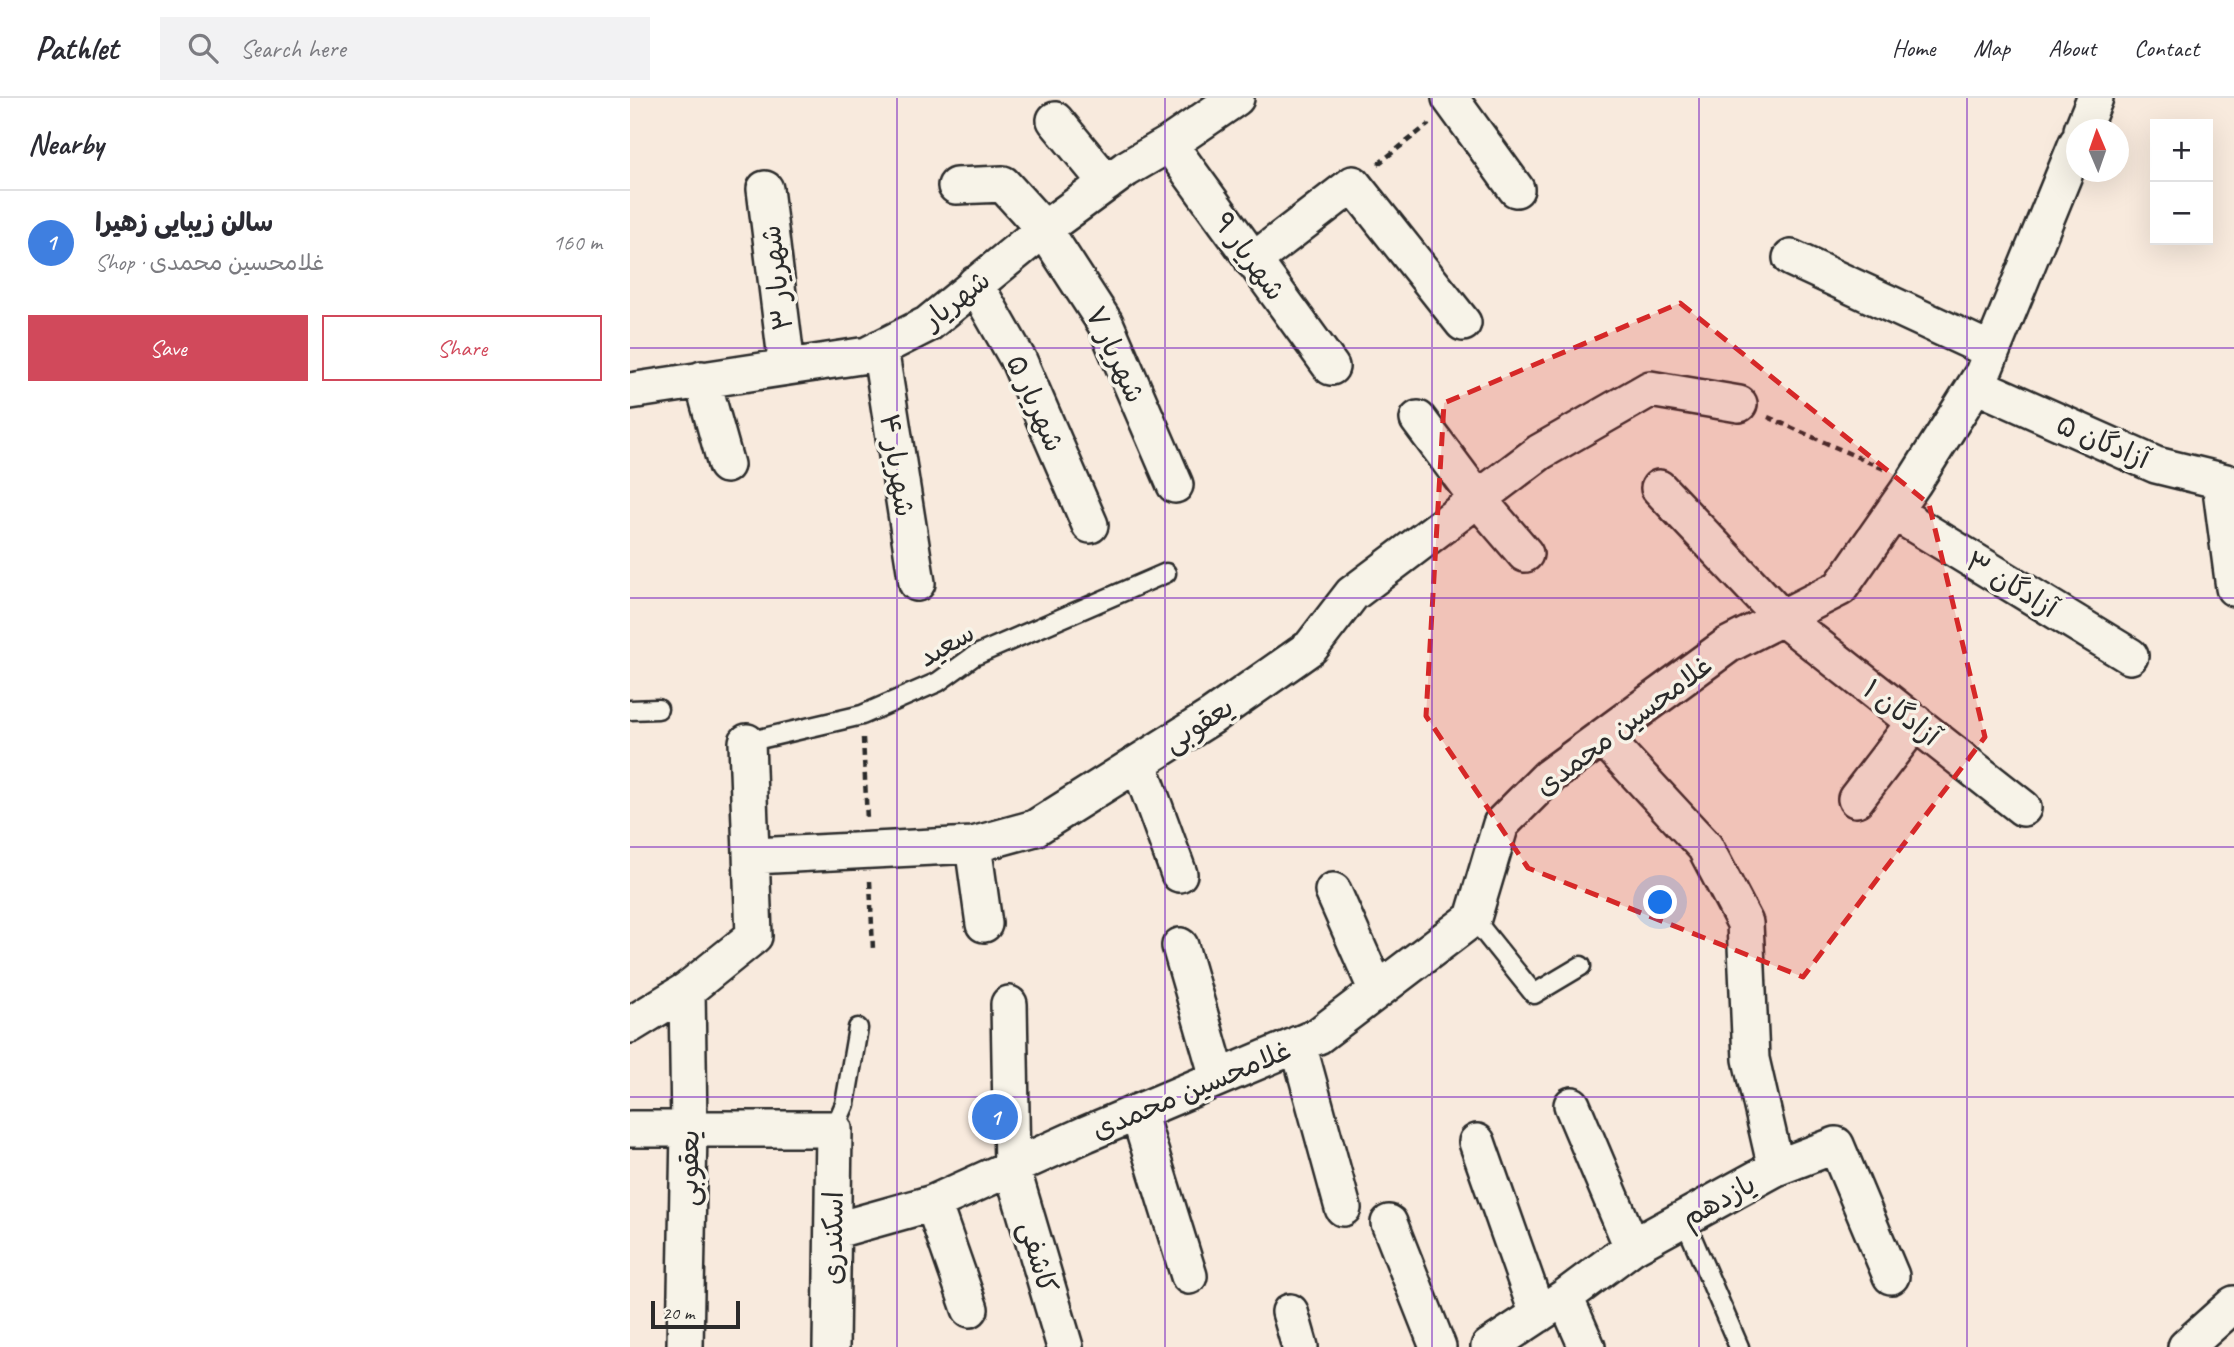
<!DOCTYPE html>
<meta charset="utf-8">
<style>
body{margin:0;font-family:Caveat,"Playpen Sans Arabic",sans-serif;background:#f2f2f3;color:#2b2b33}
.controls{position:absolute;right:21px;top:21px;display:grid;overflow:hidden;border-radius:0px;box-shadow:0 7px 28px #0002}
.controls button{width:63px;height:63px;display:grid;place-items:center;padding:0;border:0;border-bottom:2px solid #e1e1e2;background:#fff;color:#2b2b33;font:35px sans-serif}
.compass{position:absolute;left:1436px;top:21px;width:63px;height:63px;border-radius:50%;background:#fff;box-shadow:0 7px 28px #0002;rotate:358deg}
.scale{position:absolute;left:21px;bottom:18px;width:89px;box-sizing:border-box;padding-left:7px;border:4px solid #2b2b2b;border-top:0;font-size:19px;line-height:24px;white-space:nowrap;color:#2b2b2b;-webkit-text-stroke:5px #f7f3e8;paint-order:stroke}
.you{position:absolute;left:1031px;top:805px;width:24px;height:24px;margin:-18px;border:5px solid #fff;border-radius:50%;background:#1a73e8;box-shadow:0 0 0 10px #1a73e833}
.badge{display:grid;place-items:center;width:46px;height:46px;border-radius:50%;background:#d1495b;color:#fff;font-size:23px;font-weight:700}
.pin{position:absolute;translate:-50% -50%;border:4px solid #fff;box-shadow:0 2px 7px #0006}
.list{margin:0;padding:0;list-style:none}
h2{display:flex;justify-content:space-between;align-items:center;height:91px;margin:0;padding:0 28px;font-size:30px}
h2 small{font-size:23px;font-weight:400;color:#7c7c81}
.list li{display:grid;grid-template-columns:46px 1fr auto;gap:21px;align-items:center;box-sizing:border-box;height:105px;padding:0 28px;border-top:2px solid #e1e1e2}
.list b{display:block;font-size:26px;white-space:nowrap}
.list p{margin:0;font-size:23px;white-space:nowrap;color:#7c7c81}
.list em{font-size:23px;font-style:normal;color:#7c7c81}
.actions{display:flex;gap:14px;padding:21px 28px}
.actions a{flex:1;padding:16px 0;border:2px solid #d1495b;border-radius:0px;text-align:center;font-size:24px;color:#d1495b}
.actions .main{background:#d1495b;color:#fff}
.icon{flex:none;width:38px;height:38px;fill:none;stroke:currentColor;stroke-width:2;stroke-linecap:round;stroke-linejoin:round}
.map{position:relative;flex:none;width:1604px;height:1249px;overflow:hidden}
header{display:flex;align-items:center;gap:42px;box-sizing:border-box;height:98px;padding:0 35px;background:#fff;border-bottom:2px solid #e1e1e2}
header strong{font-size:33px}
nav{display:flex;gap:38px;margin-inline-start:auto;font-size:24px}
.search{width:490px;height:63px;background:#f2f2f3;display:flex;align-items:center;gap:18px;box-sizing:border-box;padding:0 24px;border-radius:0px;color:#7c7c81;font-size:26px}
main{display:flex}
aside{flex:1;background:#fff}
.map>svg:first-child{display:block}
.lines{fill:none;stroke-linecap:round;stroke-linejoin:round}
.service-casing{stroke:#2b2b2b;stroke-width:23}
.minor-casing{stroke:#2b2b2b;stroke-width:40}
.path{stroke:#2b2b2b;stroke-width:4.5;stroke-dasharray:7 5;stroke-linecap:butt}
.service{stroke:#f7f3e8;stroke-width:18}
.minor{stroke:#f7f3e8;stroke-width:35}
.marked{fill:#d62828;fill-opacity:0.2;stroke:#d62828;stroke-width:5;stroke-dasharray:14 9;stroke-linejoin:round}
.grid{fill:none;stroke:#7b2cbf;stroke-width:2;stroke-opacity:0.55}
.labels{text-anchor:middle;stroke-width:7;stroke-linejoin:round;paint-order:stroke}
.street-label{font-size:28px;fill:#2b2b2b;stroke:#f7f3e8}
</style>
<header>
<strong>Pathlet</strong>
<div class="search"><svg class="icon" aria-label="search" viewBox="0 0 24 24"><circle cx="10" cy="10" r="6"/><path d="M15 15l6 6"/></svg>Search here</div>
<nav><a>Home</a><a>Map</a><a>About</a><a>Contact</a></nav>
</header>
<main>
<aside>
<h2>Nearby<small></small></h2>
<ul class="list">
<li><span class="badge" style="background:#3f7fe0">1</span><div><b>سالن زیبایی زهیرا</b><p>Shop · غلامحسین محمدی</p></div><em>160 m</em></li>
</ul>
<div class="actions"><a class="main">Save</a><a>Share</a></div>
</aside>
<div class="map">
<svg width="1604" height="1249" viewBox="0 0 1604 1249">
<rect width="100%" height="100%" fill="#f8eadd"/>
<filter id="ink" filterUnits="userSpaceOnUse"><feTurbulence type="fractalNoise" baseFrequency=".0143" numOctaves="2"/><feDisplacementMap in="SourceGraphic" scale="14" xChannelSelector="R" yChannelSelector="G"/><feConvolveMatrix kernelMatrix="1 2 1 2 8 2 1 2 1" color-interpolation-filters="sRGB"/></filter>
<g filter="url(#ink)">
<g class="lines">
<defs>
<path id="service" d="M0,612L28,611
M117,644L232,617L308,584L344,558L536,475
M843,820L904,896L951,868
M204,1031L215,1006L228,930
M1054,1121L1109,1249"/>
<path id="minor" d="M820,0L886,91
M425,22L477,85
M1452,32L1465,0
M539,46L701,269
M326,88L373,86L414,131L475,225L545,387
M135,91L157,269
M1161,160L1362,253
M623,163L723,86L833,225
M345,186L389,263L460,427
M250,250L287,485
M72,281L96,367
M1346,287L1526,367L1604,386
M0,293L237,257L298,226L414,131L496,71L539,46L606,0
M788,321L847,400L895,456
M1590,384L1604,490
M1029,390L1151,519L1393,710
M1264,414L1500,558
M973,639L1075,749L1115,825L1121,961L1146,1070
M509,666L549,776
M1226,701L1285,624
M343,747L354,826
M123,758L343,747L405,730L581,619L681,549L722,496L910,354L1020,291L1109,306
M703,793L747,893
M550,848L588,979
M379,906L382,1070L435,1249
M0,927L57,892L124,838L117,644
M668,946L713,1110
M942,1007L1002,1149
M508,1014L559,1178
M0,1031H204L201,1249
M847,1044L908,1217
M303,1105L340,1211
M759,1125L808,1249
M203,1133L303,1105L456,1036L688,938L843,820L871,726L918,679L1098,547L1210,490L1284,384L1353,275L1447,45
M935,1199L957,1249
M660,1214L670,1249
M55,1249L59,1031L57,892
M859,1249L935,1199L1002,1149L1146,1070L1206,1047L1261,1178
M1556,1249L1604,1206"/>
</defs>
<use href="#service" class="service-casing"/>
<use href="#minor" class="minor-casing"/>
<path class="path" d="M748,66L799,26
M1138,319L1254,371
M233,640L237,722
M240,783L243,852"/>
<use href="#service" class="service"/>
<use href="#minor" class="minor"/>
</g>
</g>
<path class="marked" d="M1050,205L1299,406L1355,639L1173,879L898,770L796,618L814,305Z"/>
<path class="grid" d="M267,0V1249M535,0V1249M802,0V1249M1069,0V1249M1337,0V1249M0,250H1604M0,500H1604M0,749H1604M0,999H1604"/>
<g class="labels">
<g class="street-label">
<text transform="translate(620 158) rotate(54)" y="10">شهریار ۹</text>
<text transform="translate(146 180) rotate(-97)" y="10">شهریار ۳</text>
<text transform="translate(326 201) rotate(-38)" y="10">شهریار</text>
<text transform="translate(486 256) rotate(65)" y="10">شهریار ۷</text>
<text transform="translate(406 305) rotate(66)" y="10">شهریار ۵</text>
<text transform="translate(1473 343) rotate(23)" y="10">آزادگان ۵</text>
<text transform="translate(268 367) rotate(81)" y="10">شهریار ۴</text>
<text transform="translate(1382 486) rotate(31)" y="10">آزادگان ۳</text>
<text transform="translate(316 546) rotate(-30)" y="10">سعید</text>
<text transform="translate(1272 614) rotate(38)" y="10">آزادگان ۱</text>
<text transform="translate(568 626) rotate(-33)" y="10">یعقوبی</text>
<text transform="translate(993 627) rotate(-37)" y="10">غلامحسین محمدی</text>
<text transform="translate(561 991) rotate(-23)" y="10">غلامحسین محمدی</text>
<text transform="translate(58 1070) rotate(-89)" y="10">یعقوبی</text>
<text transform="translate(1088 1102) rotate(-29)" y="10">یازدهم</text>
<text transform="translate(202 1140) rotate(-89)" y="10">اسکندری</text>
<text transform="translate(409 1159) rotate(74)" y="10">کاشفی</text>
</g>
</g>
</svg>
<div class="controls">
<button>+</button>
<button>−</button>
</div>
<svg class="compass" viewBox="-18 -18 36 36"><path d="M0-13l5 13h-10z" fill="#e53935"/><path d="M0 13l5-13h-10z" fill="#7c7c81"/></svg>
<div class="scale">20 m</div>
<div class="you"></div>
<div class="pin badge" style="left:365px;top:1019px;background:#3f7fe0">1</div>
</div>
</main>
